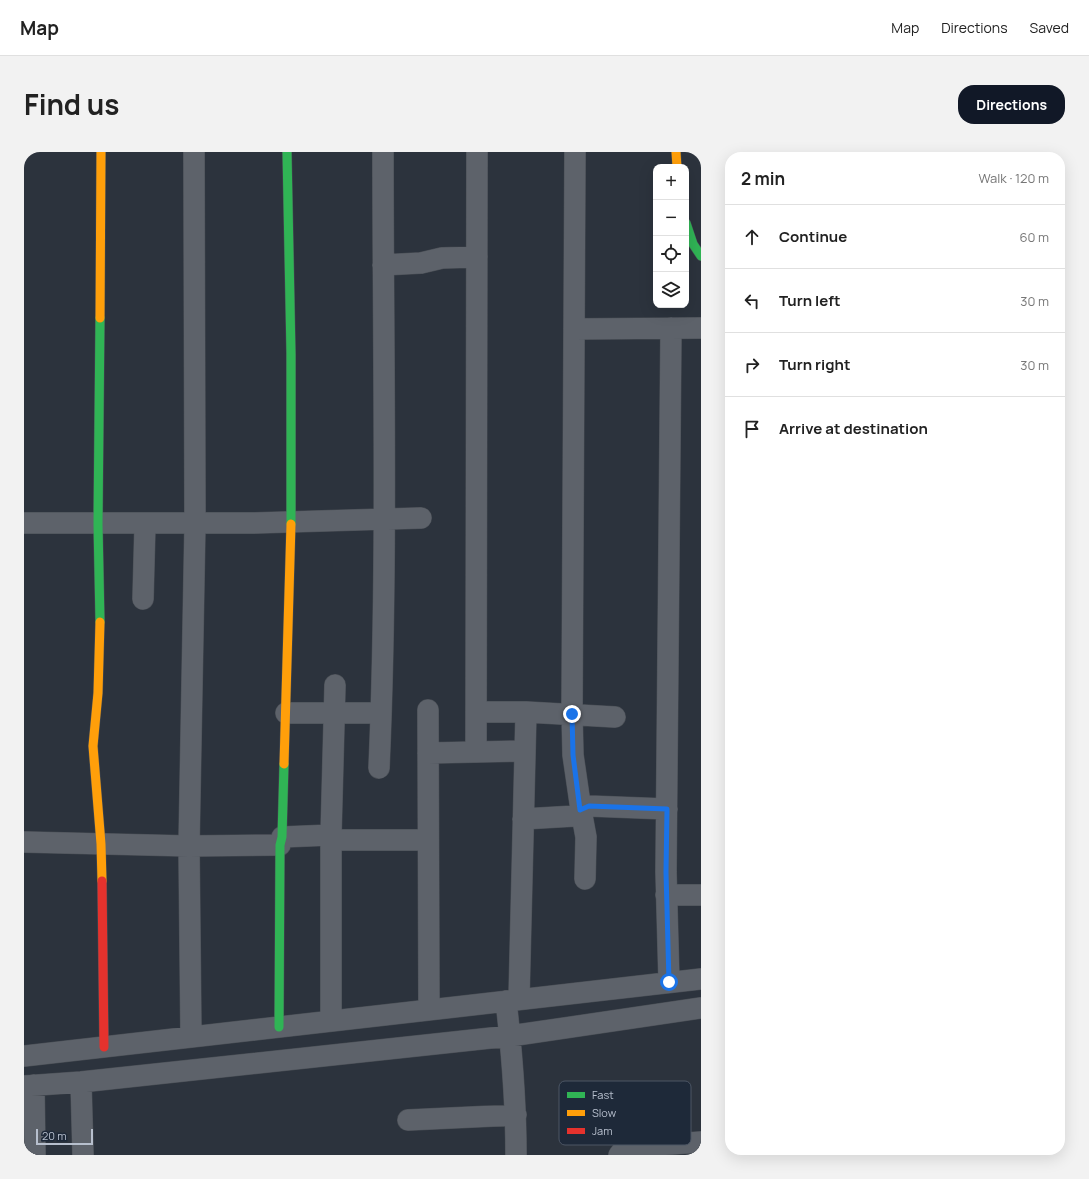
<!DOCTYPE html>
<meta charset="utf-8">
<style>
body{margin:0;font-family:Manrope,sans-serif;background:#f2f2f2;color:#222}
.controls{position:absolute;right:12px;top:12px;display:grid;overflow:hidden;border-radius:8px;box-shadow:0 4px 16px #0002}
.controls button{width:36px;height:36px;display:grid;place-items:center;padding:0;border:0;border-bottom:1px solid #e0e0e0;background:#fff;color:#222;font:20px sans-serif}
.scale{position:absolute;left:12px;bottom:10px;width:57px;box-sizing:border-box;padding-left:4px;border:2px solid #b7bfcd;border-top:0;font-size:11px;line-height:14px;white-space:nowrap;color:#b7bfcd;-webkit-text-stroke:3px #1e2939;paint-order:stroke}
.stop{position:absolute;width:12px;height:12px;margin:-9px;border:3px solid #1a73e8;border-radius:50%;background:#fff}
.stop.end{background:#1a73e8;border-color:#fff;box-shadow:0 1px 4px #0008}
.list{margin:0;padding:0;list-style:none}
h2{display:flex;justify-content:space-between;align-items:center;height:52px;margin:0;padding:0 16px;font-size:17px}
h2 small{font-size:13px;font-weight:400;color:#767676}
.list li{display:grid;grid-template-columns:26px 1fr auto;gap:12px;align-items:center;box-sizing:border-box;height:64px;padding:0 16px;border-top:1px solid #e0e0e0}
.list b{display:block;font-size:15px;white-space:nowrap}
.list em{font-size:13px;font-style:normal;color:#767676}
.icon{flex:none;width:22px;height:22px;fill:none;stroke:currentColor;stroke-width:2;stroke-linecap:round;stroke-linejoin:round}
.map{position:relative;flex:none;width:677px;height:1003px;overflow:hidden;border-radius:16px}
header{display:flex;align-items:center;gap:24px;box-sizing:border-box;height:56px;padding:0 20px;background:#fff;border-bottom:1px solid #e0e0e0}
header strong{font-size:19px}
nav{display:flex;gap:22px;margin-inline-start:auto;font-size:14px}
.intro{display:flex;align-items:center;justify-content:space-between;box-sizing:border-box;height:96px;padding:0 24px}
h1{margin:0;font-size:28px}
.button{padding:10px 18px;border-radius:16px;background:#111827;color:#fff;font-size:14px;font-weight:700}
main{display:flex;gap:24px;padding:0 24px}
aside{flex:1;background:#fff;border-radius:16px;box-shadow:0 4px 16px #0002}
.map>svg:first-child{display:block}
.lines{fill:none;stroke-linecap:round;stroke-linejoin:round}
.street-casing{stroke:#494e55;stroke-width:22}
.fast-casing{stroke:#494e55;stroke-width:10}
.slow-casing{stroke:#494e55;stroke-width:10}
.jam-casing{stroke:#494e55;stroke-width:10}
.street{stroke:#5d626a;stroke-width:21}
.fast{stroke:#30b455;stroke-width:9}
.slow{stroke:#ff9f0a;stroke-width:9}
.jam{stroke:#e5322d;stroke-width:9}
.route{stroke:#1a73e8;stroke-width:5}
.key{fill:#1e2939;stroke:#4c5665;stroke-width:1}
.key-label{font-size:11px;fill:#b7bfcd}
</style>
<header>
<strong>Map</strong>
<nav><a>Map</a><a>Directions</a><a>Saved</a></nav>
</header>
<div class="intro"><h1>Find us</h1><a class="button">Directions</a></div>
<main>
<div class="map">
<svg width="677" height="1003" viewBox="0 0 677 1003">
<rect width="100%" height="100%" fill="#2c333d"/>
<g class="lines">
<defs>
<path id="street" d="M551,0L548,562L549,603L557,658L562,685L561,727
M359,113L397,111L418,106L453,105
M550,177L677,176
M0,371H230L397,366
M119,447L121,372
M404,558L405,858
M452,560H502L591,565
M262,561H357
M452,600L453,0
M404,601L500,599
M355,616C364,411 359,205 359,0
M499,667L551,664L559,656L565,654L643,657
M258,685L307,683
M308,688H403
M0,690L165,694L256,693
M642,743H677
M645,830L642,720L647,176
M495,847L502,560
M482,849C488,901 492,951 492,1003
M307,869V683L311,533
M167,885L165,694L171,371L170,0
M0,904L677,827
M57,930L59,1003
M10,933L11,1003
M0,934L57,930L486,884L677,856
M384,968L492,963
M595,1003L599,998L606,995L677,990"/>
<path id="fast" d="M263,0L267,202V372
M662,71L669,92L677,104
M76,166L74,372L76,470
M255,875L256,693L258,685L260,612"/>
<path id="slow" d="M652,0L653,15
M76,166L77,0
M76,470L74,541L69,594L77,692L78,729
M260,612L267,372"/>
<path id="jam" d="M78,729L80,895"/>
</defs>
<use href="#street" class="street-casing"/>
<use href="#fast" class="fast-casing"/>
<use href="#slow" class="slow-casing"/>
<use href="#jam" class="jam-casing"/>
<use href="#street" class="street"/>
<use href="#fast" class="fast"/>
<use href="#slow" class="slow"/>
<use href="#jam" class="jam"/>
</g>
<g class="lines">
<path class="route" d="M548,562L549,603L556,658L565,654L643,657L642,720L645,830"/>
</g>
<rect x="535" y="929" width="132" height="64" rx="6" class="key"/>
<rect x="543" y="940" width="18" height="6" fill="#30b455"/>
<rect x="543" y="958" width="18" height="6" fill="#ff9f0a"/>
<rect x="543" y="976" width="18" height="6" fill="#e5322d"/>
<g class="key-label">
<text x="568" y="947">Fast</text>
<text x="568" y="965">Slow</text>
<text x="568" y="983">Jam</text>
</g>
</svg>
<div class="controls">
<button>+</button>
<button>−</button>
<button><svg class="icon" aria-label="locate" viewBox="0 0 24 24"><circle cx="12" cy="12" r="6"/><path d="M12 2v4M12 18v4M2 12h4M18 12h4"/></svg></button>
<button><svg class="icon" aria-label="layers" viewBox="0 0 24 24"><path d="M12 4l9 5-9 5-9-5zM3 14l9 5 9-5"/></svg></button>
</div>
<div class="scale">20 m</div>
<div class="stop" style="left:645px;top:830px"></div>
<div class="stop end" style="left:548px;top:562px"></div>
</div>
<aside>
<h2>2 min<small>Walk · 120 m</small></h2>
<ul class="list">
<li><svg class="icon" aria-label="ahead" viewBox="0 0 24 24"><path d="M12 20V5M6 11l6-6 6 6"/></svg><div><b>Continue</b></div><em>60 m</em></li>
<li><svg class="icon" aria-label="left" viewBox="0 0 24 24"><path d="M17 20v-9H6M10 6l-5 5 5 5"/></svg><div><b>Turn left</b></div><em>30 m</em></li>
<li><svg class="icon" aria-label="right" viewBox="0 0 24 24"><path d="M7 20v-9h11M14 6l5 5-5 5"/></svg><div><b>Turn right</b></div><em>30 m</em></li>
<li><svg class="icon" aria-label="arrive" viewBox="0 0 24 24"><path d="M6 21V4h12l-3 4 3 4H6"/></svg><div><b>Arrive at destination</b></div></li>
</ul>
</aside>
</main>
